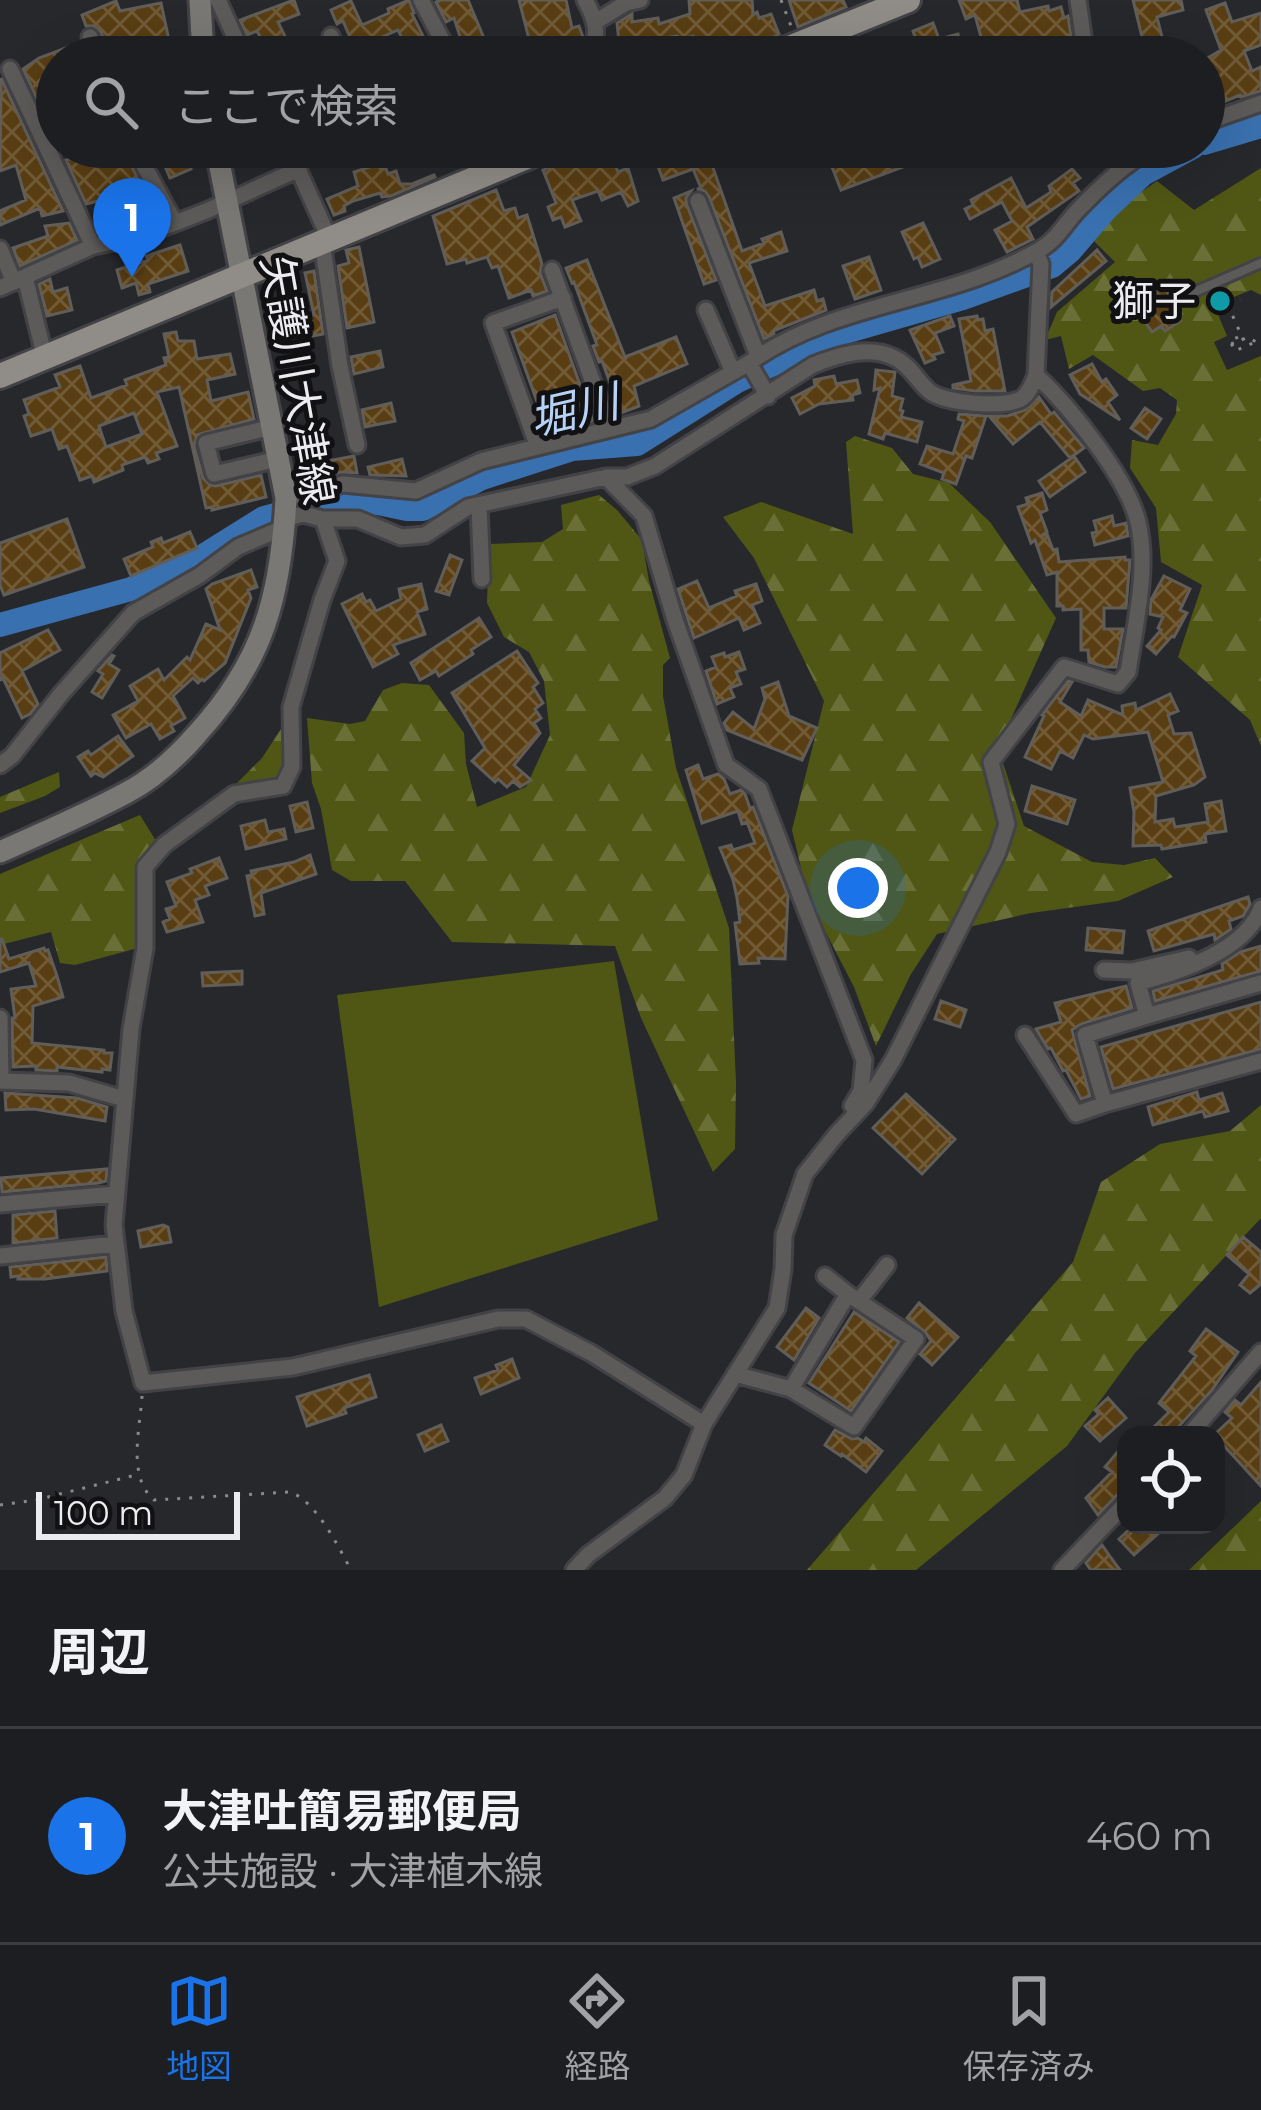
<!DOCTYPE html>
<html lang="ja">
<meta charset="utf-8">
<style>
body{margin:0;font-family:Montserrat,"Noto Sans JP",sans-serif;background:#2a2b2e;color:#f1f3f6}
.controls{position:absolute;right:36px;bottom:36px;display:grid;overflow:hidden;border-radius:24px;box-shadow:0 12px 48px #0002}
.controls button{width:108px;height:108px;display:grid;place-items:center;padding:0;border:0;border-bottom:3px solid #3b3c3f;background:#1d1e21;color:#f1f3f6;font:60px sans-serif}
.scale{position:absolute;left:36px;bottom:30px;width:204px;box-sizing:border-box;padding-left:12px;border:6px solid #ececf0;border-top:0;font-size:33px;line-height:42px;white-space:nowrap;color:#ececf0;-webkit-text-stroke:9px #111113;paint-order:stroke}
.you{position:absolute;left:858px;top:888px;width:42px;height:42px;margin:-30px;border:9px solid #fff;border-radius:50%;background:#1a73e8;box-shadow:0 0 0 18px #1a73e833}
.badge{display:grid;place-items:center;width:78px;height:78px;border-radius:50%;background:#1a73e8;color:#fff;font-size:39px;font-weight:700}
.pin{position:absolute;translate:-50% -99px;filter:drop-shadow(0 3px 6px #0008)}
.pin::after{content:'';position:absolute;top:63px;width:42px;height:36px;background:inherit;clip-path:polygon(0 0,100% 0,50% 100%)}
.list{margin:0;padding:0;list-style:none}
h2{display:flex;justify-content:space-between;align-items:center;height:156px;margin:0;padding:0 48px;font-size:51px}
h2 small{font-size:39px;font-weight:400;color:#a0a2a5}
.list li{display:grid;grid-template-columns:78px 1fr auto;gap:36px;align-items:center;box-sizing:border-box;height:216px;padding:0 48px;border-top:3px solid #3b3c3f}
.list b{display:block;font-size:45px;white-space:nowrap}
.list p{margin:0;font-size:39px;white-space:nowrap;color:#a0a2a5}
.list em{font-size:39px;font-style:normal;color:#a0a2a5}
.icon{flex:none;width:66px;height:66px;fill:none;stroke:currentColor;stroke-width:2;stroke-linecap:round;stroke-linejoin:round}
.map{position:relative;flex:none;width:1261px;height:1570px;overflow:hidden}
.search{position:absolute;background:#1d1e21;box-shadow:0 12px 48px #0002;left:36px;right:36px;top:36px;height:132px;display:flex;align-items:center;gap:30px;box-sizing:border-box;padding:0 42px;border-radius:66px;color:#a0a2a5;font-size:45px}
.sheet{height:372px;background:#1d1e21}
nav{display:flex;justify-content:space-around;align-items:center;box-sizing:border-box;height:168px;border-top:3px solid #3b3c3f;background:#1d1e21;font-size:33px;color:#a0a2a5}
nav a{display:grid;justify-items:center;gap:6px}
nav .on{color:#1a73e8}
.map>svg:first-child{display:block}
.forest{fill:url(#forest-firs)}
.pitch{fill:#505714}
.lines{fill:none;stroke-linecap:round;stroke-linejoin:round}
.river{stroke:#3970af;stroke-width:24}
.building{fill:url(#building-cross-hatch);stroke:#615e59;stroke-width:3;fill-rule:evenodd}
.service-casing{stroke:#434347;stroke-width:14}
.minor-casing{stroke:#434347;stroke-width:21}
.secondary-casing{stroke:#434347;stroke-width:27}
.primary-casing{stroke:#434347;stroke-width:30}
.path{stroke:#8a8a8e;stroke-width:3;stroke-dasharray:3 9;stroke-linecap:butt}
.service{stroke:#5c5b59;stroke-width:8}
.minor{stroke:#5c5b59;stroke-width:15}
.secondary{stroke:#797874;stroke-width:21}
.primary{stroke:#908d88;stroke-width:24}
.culture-dot{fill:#0f9aa8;stroke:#111113;stroke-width:4.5}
.labels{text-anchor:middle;stroke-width:10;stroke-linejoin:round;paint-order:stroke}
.poi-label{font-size:42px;fill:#ececf0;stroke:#111113;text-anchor:end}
.street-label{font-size:42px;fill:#ececf0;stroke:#111113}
.water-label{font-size:45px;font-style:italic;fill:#b6d3f6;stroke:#111113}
</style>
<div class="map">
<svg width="1261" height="1570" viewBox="0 0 1261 1570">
<defs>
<pattern id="forest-firs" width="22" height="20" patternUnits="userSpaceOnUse" patternTransform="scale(3)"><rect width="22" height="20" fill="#505714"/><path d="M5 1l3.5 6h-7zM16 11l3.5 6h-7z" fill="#696f36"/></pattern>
<pattern id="building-cross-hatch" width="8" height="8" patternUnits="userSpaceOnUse" patternTransform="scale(3)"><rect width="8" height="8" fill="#593e13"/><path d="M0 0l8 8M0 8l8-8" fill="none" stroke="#715a36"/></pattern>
</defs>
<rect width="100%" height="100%" fill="#27282c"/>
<path class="forest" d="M1261,168V295L1251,290L1214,305L1227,336L1214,342L1227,370L1261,356V746L1250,720L1178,657L1202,585L1161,562L1156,508L1130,468L1132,440L1158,445L1176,414L1177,400L1160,388L1143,391L1093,355L1069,369L1061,336L1045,340L1057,312L1115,262L1094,241L1121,206L1157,181L1194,210Z
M855,436L892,448L913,474L949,483L990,522L1056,618L998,748L1024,826L1092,862L1124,865L1155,858L1173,877L1118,901L1031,913L937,934L911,974L876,1046L854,987L808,898L792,830L824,701L754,558L723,517L761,502L853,534L846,442Z
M599,495L617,510L642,540L649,581L670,658L663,665V696L676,768L729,928L736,1082L735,1149L713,1172L641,1018L615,946L452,942L405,881H351L332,870L321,809L312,783L307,718L350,724L365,721L383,690L402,683L429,685L464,733L466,764L477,807L526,787L550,735L544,681L529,652L504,637L487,603L489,544L542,542L563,529L561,505Z
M283,726L286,728L287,763L280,779L238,789L235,785L262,758Z
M59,772L60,787L45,796L0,813V797Z
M140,815L156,841L142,856L136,871L138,948L75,965L60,963L51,932L0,945V874Z
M1261,1105V1218L1135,1353L1067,1446L916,1570H807L1073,1262L1101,1182L1160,1144L1230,1131Z
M1261,1501V1570H1189Z"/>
<path class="pitch" d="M614,961L658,1220L379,1307L337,995Z"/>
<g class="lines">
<path class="river" d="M1204,143L1261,126
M0,625L131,589L200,558L264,518L334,499L378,503L407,509H423L482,478L572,449L637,444L737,381L838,334L963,298L1052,266L1070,251L1106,209L1143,174L1193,147"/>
</g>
<path class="building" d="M294,0L299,14L278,22L295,57H271L257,31L247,35L240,20Z
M409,0L414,13L412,14L428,46L431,45L437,57H404L410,54L398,30L355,49L343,21L337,24L331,10L351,1L362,25L389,13L388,9Z
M441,0H468L486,43L464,49L454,18L446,22L436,2Z
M519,0H566L572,28L579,26L583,37L581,48L552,57H526L522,46L530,43Z
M689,0H752L753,14L757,12L759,18L771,14L779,34L736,57H701L693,36L679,40L677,36L635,43L636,49L613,55L610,44L619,42L617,23L632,14V22L658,18L659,24L690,14Z
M789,0H843L846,7L798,27Z
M959,0H1017L1020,12L1048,6L1049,11L1061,7L1064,18L1068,16L1074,57H1022L1019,45L982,57H943L941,51L922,57L913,31L933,23L939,39L958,34L960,42L981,37L975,15L966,19Z
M1133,0H1181L1183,10L1157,17L1167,57H1134L1129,41L1142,37Z
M116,1L120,11L161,3L169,40L174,38L180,57H149L145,45L109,57L101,32L93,26H86L82,15Z
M1225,3L1232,22L1261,13V45L1244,51L1252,71L1261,67V91L1241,97L1240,95L1204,110V60L1221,50L1206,10Z
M79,43L84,57H57V141L23,69L39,58Z
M1,78L63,211L42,216L40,208L0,225V211L26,200L16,165L0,171Z
M115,147H122L144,190L86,204L66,160Z
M157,147H181L191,169L170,178Z
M591,147H608L618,172L628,168L638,201L628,206L621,192L602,200L598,191L572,200L581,221L565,227L561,217L553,220L548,207L556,203L543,170L586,153L584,150Z
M651,147H721L724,157L711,162L742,251L764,243L762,239L781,232L787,251L749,263L765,306L814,290L817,301L823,299L826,310L773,331L774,334L764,339L709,197L705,191L697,189L701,188L693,169L663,180Z
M885,147H913L919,161L841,190L832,167Z
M379,164L380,168L385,166L388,174L396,171L400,184H412L434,175L435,177L391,196L382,197L380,193L353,201L344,206L345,211L334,215L327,199L358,186L354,172Z
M1072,169L1080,178L1073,183L1079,191L1027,227L1033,239L1007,252L995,230L1012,221L1002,202L970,219L965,209L973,205L971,200L1011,178L1026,208L1051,192L1049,186Z
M496,190L504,211L515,208L518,218L527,215L542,264L540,273L547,291L533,296L531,290L509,298L498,266L492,268L487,257L467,263L466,259L447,264L433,216Z
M691,191L686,198L687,205L716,280L704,284L674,198Z
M150,207H153L158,217L136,225L105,231L103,219L140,214L139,210Z
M69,223L77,240L20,266L13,248L48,236L45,226Z
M923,223L940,259L922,267L918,257L914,259L902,232Z
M180,245L188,271L148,284L150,292L139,295L136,283L122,288L117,270L148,260L146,256Z
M359,247L374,322L347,328L338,266L349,263L346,250Z
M1097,250L1106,261L1051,307L1052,292Z
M869,257L881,290L855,299L843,266Z
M587,260L625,357L676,337L687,364L634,386L639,406L621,413L602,361L599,362L593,346L597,345L574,282L572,283L566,268Z
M314,271L323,334L307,337L303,318L314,315L305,273Z
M50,279L53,292L67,288L72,310L47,316L39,284Z
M1164,287L1182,314L1177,318L1180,321L1165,331L1161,326L1152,332L1139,313L1150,306L1145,299Z
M555,315L593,421L548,432L512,332Z
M950,316L954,326L935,333L943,352L933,355L935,359L925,363L910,330Z
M977,316L978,320L983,319L985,331L993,329L1005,391H975L953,388V385L971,381L959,319Z
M176,332L178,341H194L197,359L230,354L235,374L207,380L211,401L248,392L254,419L197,435L194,446L203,478L210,485L216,486L261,475L266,497L212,510V507L206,508L179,387L157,392L177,446L156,453L159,459L148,463L145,457L122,465L123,470L94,482L92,476L80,480L67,446L59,449L52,429L31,436L24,416L29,414L24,400L60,387L55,375L80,366L91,398L127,385L125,380L166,365L164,358L169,357L164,334ZM134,413L142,434L106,447L99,426Z
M380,351L383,367L354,374L351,357Z
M1092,364L1102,382L1106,379L1117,395L1108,402L1120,420L1080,394L1070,375Z
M876,370L895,372L892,396L903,399L900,410L903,411L901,417L922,422L917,442L885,433L883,439L869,434L880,388L874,390Z
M834,376L836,384L857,380L860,393L852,395L853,400L819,404L800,414L792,398L815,386L814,380Z
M1039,397L1051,414L1054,412L1084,448L1070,458L1040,422L1013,444L989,416H1007L1025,410Z
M391,403L395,421L365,427L362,410Z
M1145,408L1161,419L1147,439L1131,428Z
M959,414L986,416L972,458L966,456L956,484L942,479L944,473L920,464L927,446L953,454L964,421L958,419Z
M354,456L357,473L341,472L326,476L323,462Z
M1074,456L1085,472L1050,497L1039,481Z
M402,459L406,476L370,475L368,467Z
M1042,493L1047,510L1040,513L1047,532L1041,536L1047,534L1053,550L1057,549L1059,562L1125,557V560H1130L1126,608H1104V629H1123L1116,667H1105L1089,662L1088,650H1081V609L1063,610V606H1057V572L1047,575L1035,540L1031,543L1018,507L1028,504L1026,498Z
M1112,516L1114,526L1126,523L1128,536L1095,545L1092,533L1097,532L1094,521Z
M67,519L84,567L4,595L0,585V543Z
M190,532L197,548L131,576L124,559L153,547L151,542L161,538L163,543Z
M450,555L462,560L449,595L436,591Z
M251,570L257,587L248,590L251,598L225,663L204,681L202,679L198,683L193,678L173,696L185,718L171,726L174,731L160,739L151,724L126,738L113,715L138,701L130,686L158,669L164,680L187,657L190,660L206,624L220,630L206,589L212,584Z
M1164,576L1190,589L1180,610L1187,613L1174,637L1172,636L1156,654L1147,646L1161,630L1158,628L1163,617L1150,614L1151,600Z
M697,581L709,608L737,596L735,591L756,584L762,601L752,605L760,623L744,630L739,618L694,638L678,589Z
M421,584L427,609L417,612L425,634L393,645L398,654L373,667L342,604L362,594L366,602L370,600L376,611L401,599L399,589Z
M479,618L491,637L471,650L473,654L439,676L436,671L420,680L411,663Z
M48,630L60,650L22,671L38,704L30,714L22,718L3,678L0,680V653Z
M517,651L538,683L533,687L543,703L535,709L541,718L534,723L540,733L514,765L531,780L520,787L513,781L507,787L498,779L495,782L472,761L485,748L452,693Z
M739,652L745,669L736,672L741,684L730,688L734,697L717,704L706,671L716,667L712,657L724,653L725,657Z
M112,655L114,656L109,664L119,670L102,698L92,692L103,674L98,671Z
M1068,681L1072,682L1060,702L1081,716L1088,700L1123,715L1122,706L1135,703L1136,710L1170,694L1178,711L1168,715L1174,734L1191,733L1205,777L1194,785L1156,796L1155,822L1173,819L1175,827L1208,822L1205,804L1221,801L1226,831L1205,834L1206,842L1162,849L1161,845L1133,846L1134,812L1130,788L1163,782L1148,732L1093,739L1084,735L1073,758L1060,751L1051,769L1025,757L1044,716L1042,715Z
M778,682L789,716L817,728L802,760L727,730L724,723L733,712L754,729L765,699L762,688Z
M118,736L133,756L103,777L95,773L91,776L78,757L88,751L91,755Z
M698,765L703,779L718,774L724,779L730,794L741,790L745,794L750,808L753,807L788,896L785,959L758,958L759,963L740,964L735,923L740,922L737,898L733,880L720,848L731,845L733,850L755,843L747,822L742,824L738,811L702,823L686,770Z
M1032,786L1075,800L1067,824L1025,811Z
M307,802L313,828L296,832L290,806Z
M265,820L268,832L284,829L286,839L246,849L241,826Z
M310,855L316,874L261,893L264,914L255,916L247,876L252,875L251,871L294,862Z
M219,858L227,878L205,886L209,895L195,900L203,922L167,932L163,922L170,919L166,909L176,906L167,882L192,873L190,869Z
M1248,897L1250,904L1243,916L1229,921L1231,929L1215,940L1214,934L1154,951L1148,931Z
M1088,928L1124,931L1122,953L1086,950Z
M0,939H2L9,959L44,948L45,951L48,950L57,976L63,997L33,1006L32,1043L104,1050V1053H112L110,1070L102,1069V1072L57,1067V1071L36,1070V1066L13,1067L12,1018H15L11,989L36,986L29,963L0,972Z
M1261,946V971L1155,1001L1153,991L1223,970L1222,964L1240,952Z
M242,971V984L203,986L202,973Z
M1126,986L1132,1008L1081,1024L1072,1030L1090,1096L1081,1099L1066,1070L1063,1071L1051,1048L1048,1049L1036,1029L1061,1022L1055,1003Z
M941,1001L966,1010L960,1027L935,1019Z
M1261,1002V1049L1113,1089L1101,1047Z
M1197,1092L1199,1100L1222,1093L1228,1111L1205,1117L1203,1111L1153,1125L1148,1107Z
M5,1093L77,1098L107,1107L105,1121L34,1109L6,1110Z
M906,1094L955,1139L922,1174L873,1128Z
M107,1169L106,1181L98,1183L2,1192L1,1178Z
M55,1211L57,1238L13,1243V1215Z
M163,1225L168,1227L171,1242L141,1247L138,1231Z
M1243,1237L1261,1252V1284L1250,1293L1240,1285L1249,1274L1227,1255Z
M106,1257L107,1271L45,1279H18V1276L11,1277L10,1267Z
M919,1303L958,1337L932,1365L920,1354L931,1341L926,1333L907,1318Z
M806,1308L819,1318L794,1360L777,1347Z
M854,1312L899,1342L851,1411L809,1383Z
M1206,1329L1238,1352L1212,1390L1171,1435H1146L1169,1412L1159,1403L1196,1356L1190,1351Z
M512,1359L519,1378L481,1394L475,1378L498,1370L496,1365Z
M369,1375L376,1397L344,1408L346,1413L307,1426L297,1397Z
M1261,1382V1486L1214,1435L1232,1418L1225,1412L1235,1400L1241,1405Z
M1108,1398L1126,1418L1100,1441L1085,1426L1099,1414L1095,1410Z
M441,1425L448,1441L425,1451L418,1435Z
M835,1430L852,1439L858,1438L864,1442L866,1438L882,1451L866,1472L842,1454L841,1456L825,1445Z
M1126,1442V1491L1117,1495L1098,1515L1086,1498L1112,1472L1105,1467Z
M1134,1525H1168L1134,1555L1119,1539Z
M1102,1545L1109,1555L1120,1570H1091L1086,1563Z"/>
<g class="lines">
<defs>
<path id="service" d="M1192,293L1261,263"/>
<path id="minor" d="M218,0L244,57
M421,0L451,57
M585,0C597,21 599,34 590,57
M1078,0L1086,57
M597,21L626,3L640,0
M331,36L339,57
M90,37L97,57
M10,69L93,246
M1204,123L1261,103
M134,147L175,223
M288,147L329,238
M1111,147L1119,170
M698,201L758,356
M322,242L340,366L357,445
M0,249L14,282
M552,270L610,429
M25,277L45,358
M0,288L93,246L139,237L206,211L299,169
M706,310L733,372
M768,396L749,363C835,301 947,303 1039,250C1056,241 1064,225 1077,211C1101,186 1124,164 1155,147
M272,427L206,443L214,474L278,459
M538,447L493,323L563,298
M606,477L644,516L675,620L726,765L759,789L864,1060L861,1091L852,1106
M286,498L343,484L416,491L481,461L651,419L749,363
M479,505L482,579
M285,519L303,514L323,519H358L401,537L425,535L468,507L606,477H627L655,466L813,365C838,355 869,345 895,358C910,365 917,381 929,391C945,404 1003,408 1021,399C1029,394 1033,383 1036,375L1041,264L1036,252
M323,519L337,561L322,600L291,707L292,767L283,786L234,794L164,845L145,867V948L131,1029L114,1225L124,1311L143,1383L293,1367L498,1319H526L591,1353L704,1424
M0,765L12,756L61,694L133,613L200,575L238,547L285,527
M1261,908C1245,951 1179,972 1138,983L1147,1016L1085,1035L1105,1104L1261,1061
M1104,970L1132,971L1189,958
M1147,1016L1261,983
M0,1018L1,1081
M1025,1035L1076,1114L1105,1104
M0,1081L69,1083L124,1099
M0,1204L115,1194
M1,1256L115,1244
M825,1276L848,1294
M859,1301L887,1265
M735,1374L791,1389L854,1427L916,1339L848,1294L791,1389
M1189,1435L1261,1352
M574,1570L588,1555L665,1498L684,1475L704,1424L777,1308L783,1269L784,1235L805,1174L836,1135L866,1103L893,1060L998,852L1007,824L991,762L1064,667L1118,684L1128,672C1135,625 1149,569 1138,522C1127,477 1070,407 1036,375
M1062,1570L1126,1503"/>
<path id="secondary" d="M200,0L203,57
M0,852C42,833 85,815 126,793C153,779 177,757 197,734C264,661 281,595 286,498L216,147"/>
<path id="primary" d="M767,57L908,0
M0,376L551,147"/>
</defs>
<use href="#service" class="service-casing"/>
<use href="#minor" class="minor-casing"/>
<use href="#secondary" class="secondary-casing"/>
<use href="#primary" class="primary-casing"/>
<path class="path" d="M781,0L791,26
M1223,294L1246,346
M1229,304L1240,299
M1238,337L1230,341L1235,351L1253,343
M1231,344L1248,337L1261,345
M142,1396C140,1429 127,1477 154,1500L290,1492C316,1501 338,1546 351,1570
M0,1505L36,1500L136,1475"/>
<use href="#service" class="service"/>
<use href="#minor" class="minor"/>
<use href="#secondary" class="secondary"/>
<use href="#primary" class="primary"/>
</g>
<circle class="culture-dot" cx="1220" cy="301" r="12"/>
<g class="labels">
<g class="poi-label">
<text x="1196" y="316">獅子</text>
</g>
<g class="street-label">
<text transform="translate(298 380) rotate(80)" y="15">矢護川大津線</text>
</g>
<g class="water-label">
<text transform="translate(574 410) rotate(-13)" y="16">堀川</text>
</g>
</g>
</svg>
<div class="controls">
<button><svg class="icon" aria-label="locate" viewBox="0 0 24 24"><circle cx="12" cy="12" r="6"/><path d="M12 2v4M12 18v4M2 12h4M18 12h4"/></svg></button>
</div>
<div class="scale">100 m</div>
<div class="you"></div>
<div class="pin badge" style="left:132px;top:277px">1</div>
<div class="search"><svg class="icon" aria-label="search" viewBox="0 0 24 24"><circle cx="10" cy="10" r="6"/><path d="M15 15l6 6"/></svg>ここで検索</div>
</div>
<section class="sheet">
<h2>周辺<small></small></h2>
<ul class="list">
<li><span class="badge">1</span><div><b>大津吐簡易郵便局</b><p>公共施設 · 大津植木線</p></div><em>460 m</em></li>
</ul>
</section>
<nav>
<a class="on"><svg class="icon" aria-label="map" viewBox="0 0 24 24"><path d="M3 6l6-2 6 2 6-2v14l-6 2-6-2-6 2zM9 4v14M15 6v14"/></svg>地図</a>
<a><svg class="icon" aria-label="directions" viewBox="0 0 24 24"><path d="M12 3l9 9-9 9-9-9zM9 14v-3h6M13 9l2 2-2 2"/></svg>経路</a>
<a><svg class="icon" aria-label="saved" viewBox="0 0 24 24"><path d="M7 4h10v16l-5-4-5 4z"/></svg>保存済み</a>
</nav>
